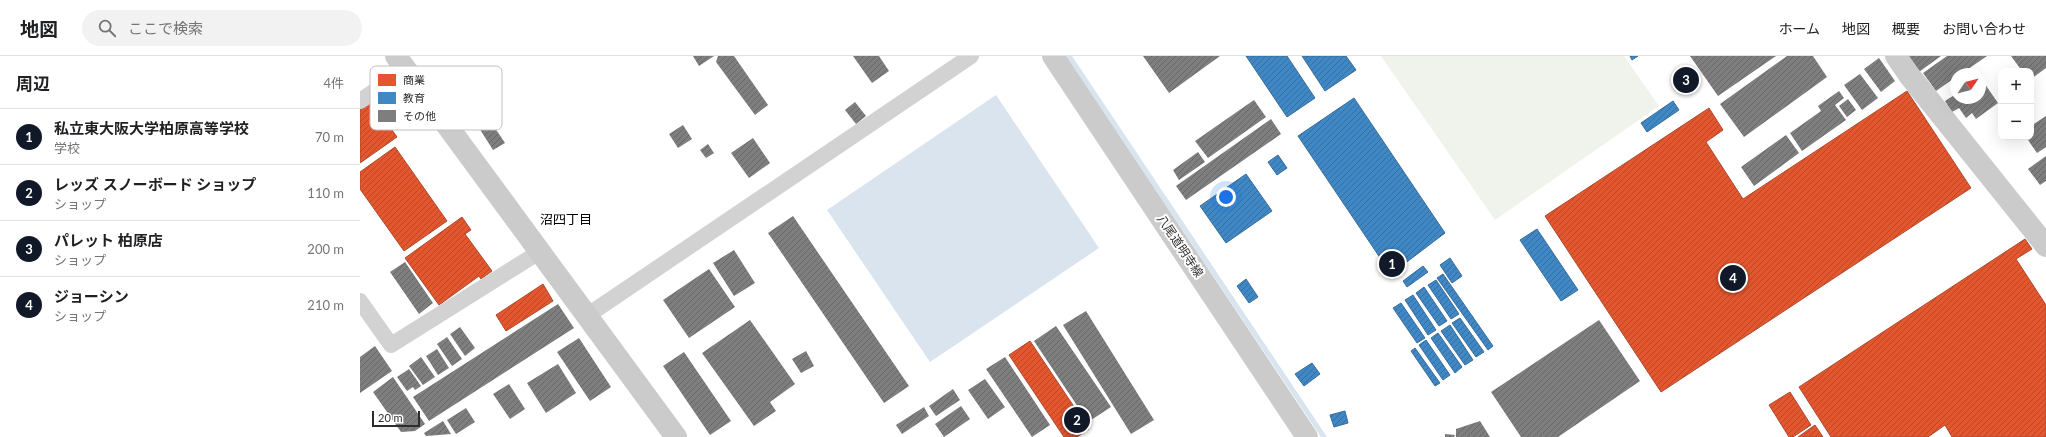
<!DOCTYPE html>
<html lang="ja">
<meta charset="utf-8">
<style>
body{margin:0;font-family:Lato,"Noto Sans JP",sans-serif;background:#f2f2f2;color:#202124}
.controls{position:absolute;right:12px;top:12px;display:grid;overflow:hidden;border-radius:8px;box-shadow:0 4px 16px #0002}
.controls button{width:36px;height:36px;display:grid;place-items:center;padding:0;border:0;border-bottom:1px solid #e0e0e0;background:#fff;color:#202124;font:20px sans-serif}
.compass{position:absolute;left:1590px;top:12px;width:36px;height:36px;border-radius:50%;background:#fff;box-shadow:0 4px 16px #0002;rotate:55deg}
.scale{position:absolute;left:12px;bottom:10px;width:48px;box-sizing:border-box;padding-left:4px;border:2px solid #2d2d2d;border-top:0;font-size:11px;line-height:14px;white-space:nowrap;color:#2d2d2d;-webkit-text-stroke:3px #fff;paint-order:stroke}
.you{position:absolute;left:866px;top:141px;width:14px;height:14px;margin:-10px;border:3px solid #fff;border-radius:50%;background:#1a73e8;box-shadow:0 0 0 6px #1a73e833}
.badge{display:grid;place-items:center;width:26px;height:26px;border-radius:50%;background:#111827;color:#fff;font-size:13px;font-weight:700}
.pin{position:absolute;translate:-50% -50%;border:2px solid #fff;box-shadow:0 1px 4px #0006}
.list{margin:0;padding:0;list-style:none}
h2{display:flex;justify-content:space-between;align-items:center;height:52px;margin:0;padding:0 16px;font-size:17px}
h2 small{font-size:13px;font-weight:400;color:#757577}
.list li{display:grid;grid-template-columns:26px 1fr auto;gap:12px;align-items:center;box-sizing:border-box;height:56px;padding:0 16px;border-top:1px solid #e0e0e0}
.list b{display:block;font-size:15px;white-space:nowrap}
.list p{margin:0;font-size:13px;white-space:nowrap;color:#757577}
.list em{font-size:13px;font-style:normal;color:#757577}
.icon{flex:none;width:22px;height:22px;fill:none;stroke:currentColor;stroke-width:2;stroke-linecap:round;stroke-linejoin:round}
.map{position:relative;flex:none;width:1686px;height:381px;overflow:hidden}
header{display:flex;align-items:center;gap:24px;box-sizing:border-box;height:56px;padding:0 20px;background:#fff;border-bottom:1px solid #e0e0e0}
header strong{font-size:19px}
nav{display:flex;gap:22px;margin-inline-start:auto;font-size:14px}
.search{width:280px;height:36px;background:#f2f2f2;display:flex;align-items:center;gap:10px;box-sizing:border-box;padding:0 14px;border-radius:22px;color:#757577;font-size:15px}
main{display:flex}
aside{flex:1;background:#fff}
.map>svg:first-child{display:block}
.garden{fill:#eff3ec}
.water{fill:#dae4ee}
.shops{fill:url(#shops-hatch);stroke:#ad4a2e}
.schools{fill:url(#schools-hatch);stroke:#3a6d97}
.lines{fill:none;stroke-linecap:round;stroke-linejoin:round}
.stream{stroke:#dae4ee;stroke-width:5}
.building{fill:url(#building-hatch)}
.street{stroke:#d2d2d2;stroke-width:16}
.secondary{stroke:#cbcbcb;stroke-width:22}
.labels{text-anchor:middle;stroke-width:4;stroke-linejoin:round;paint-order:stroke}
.street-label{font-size:12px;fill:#2d2d2d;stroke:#fff}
.neighbourhood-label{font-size:13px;fill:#000;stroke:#fff}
.key{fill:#fff;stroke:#c0c0c0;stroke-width:1}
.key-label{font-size:11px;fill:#2d2d2d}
</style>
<header>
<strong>地図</strong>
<div class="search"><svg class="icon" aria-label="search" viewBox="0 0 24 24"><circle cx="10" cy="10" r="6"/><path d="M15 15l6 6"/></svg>ここで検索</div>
<nav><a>ホーム</a><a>地図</a><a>概要</a><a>お問い合わせ</a></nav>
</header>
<main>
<aside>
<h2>周辺<small>4件</small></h2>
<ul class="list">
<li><span class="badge">1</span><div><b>私立東大阪大学柏原高等学校</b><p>学校</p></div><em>70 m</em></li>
<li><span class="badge">2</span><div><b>レッズ スノーボード ショップ</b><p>ショップ</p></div><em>110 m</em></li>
<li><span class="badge">3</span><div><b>パレット 柏原店</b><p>ショップ</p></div><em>200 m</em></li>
<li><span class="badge">4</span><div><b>ジョーシン</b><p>ショップ</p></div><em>210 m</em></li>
</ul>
</aside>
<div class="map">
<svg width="1686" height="381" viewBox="0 0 1686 381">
<defs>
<pattern id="shops-hatch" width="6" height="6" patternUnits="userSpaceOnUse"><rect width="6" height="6" fill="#e4572e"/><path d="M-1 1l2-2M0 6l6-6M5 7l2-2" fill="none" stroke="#b94828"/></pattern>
<pattern id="schools-hatch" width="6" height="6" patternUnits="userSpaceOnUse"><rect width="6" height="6" fill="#3f88c5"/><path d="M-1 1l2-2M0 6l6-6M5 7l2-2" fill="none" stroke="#3570a0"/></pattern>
<pattern id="building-hatch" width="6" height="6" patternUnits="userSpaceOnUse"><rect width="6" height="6" fill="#7e7e7e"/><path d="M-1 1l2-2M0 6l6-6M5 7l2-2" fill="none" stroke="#686868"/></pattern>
</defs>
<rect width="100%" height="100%" fill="#fff"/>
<path class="garden" d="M1021,0H1264L1299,50L1135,164Z"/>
<path class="water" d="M636,39L739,192L570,306L467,154Z"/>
<path class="shops" d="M1547,35L1611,132L1301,336L1185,160L1349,52L1363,74L1346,86L1383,143Z
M12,46L37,81L0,107V54Z
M35,91L87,165L44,195L0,133V116Z
M102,161L111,174L105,178L132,215L121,223L119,220L79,249L45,202Z
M1665,183L1672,193L1656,203L1686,249V381H1592L1585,369L1568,381H1471L1439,331Z
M183,228L193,245L146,275L136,259Z
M670,285L729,373L717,381H704L649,299Z
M1430,336L1451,369L1433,381H1429L1409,349Z
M1455,369L1463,381H1438Z"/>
<path class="schools" d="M886,0H927L955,42L927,61Z
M942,0H986L996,14L965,35Z
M1270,0H1278L1272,4Z
M994,42L1085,177L1031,218L938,80Z
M1313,45L1319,54L1287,76L1281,67Z
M918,99L927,112L917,119L908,106Z
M886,118L912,155L866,187L840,150Z
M1177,173L1218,234L1201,245L1160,184Z
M1090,202L1102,220L1092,227L1080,209Z
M1063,210L1068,216L1047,231L1043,225Z
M1083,218L1133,290L1128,294L1077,222Z
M886,223L898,241L889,247L877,230Z
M1076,224L1099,258L1091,263L1068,229Z
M1064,231L1087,265L1079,270L1056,237Z
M1053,239L1076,274L1068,279L1045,244Z
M1041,247L1065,282L1057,287L1033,252Z
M1100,262L1124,296L1116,301L1092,267Z
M1090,269L1113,304L1105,309L1081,275Z
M1078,277L1102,311L1095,317L1071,282Z
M1066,284L1090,319L1083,324L1059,289Z
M1055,292L1080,327L1075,330L1051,295Z
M952,307L960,318L944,330L935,318Z
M985,355L988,367L974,371L970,359Z"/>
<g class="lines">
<path class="stream" d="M709,0L964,381"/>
</g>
<path class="building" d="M333,0H354L339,10Z
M358,0H374L408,49L395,59L356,6Z
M493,0H519L529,15L512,27Z
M783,0H860L809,37Z
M1330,0H1416L1358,40Z
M1427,0H1453L1467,21L1384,81L1360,48Z
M1548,0H1581L1559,16Z
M1587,0H1627L1601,18H1596V21L1576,35L1563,17Z
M1651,0H1686V12L1671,23V15H1662Z
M1519,2L1535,25L1521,36L1504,13Z
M1500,18L1518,42L1502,54L1484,29Z
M1620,21L1638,47L1616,63L1612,57L1606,62L1599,52L1592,56L1585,45L1596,38V42H1620Z
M1479,35L1484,42L1475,49L1486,64L1442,95L1430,77L1461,55L1458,50Z
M1488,43L1496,54L1487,61L1479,50Z
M894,44L906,61L848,102L835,85Z
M495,46L506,60L496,68L485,54Z
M125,57L145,87L133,94L114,64Z
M1686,60V91L1677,97L1666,81H1671V70Z
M911,63L921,78L826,144L816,130Z
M323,69L332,83L318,92L309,78Z
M1426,79L1439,97L1394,130L1381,111Z
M393,82L410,107L389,122L371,97Z
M348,88L354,97L346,102L340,94Z
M838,96L845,106L819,124L813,114Z
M1686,100V125L1680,129L1668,113Z
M433,160L549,330L524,347L408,177Z
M374,194L395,227L374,240L353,207Z
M45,206L73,247L59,258L30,216Z
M349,213L375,251L329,282L303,244Z
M198,248L214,272L69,365L53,341Z
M726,255L794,364L771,378L703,269Z
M390,264L435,328L410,346L416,355L394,370L342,297Z
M1239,264L1280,325L1198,381H1161L1131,336Z
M696,270L751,351L728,366L674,285Z
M100,271L115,292L105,300L90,278Z
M87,281L102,303L92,310L77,288Z
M219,282L251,331L230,345L197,296Z
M15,290L32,315L0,337V301Z
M77,293L89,312L78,319L66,300Z
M446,295L454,310L441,317L432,303Z
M324,296L371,365L350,379L303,310Z
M61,301L75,321L63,329L49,310Z
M645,301L690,369L672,381L626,313Z
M198,308L216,337L186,357L167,327Z
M49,313L61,330L55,334L53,331L47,335L37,321Z
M33,321L65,368L55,375L41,376L13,336Z
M625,323L645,351L628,363L608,334Z
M149,328L165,353L150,363L133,338Z
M593,333L600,344L576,360L569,350Z
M601,350L610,363L584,381L575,368Z
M564,351L569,360L542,378L536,369Z
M106,352L115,366L96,378L87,364Z
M83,365L91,378L66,380L64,377Z
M1120,365L1130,381H1096V373Z
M1085,378L1095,379L1094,381H1085Z"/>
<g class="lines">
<path class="street" d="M0,45L46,14
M0,245L31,289L181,195
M228,259L611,0"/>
<path class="secondary" d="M36,0L316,381
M693,0L947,381
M1536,0L1549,19L1686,190"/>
</g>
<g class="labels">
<g class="street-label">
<text transform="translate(820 190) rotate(56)" y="4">八尾道明寺線</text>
</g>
<g class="neighbourhood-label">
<text x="206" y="168">沼四丁目</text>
</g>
</g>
<rect x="10" y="10" width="132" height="64" rx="6" class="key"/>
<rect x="18" y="18" width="18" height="12" fill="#e4572e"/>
<rect x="18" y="36" width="18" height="12" fill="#3f88c5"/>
<rect x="18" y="54" width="18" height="12" fill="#7e7e7e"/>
<g class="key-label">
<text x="43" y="28">商業</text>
<text x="43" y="46">教育</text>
<text x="43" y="64">その他</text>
</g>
</svg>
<div class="controls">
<button>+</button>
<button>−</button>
</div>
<svg class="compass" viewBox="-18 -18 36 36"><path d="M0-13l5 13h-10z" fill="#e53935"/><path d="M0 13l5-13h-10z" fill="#757577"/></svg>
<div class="scale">20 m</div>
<div class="you"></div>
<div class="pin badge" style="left:1032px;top:208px">1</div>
<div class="pin badge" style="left:717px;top:364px">2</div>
<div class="pin badge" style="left:1326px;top:24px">3</div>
<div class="pin badge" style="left:1373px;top:222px">4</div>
</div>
</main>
